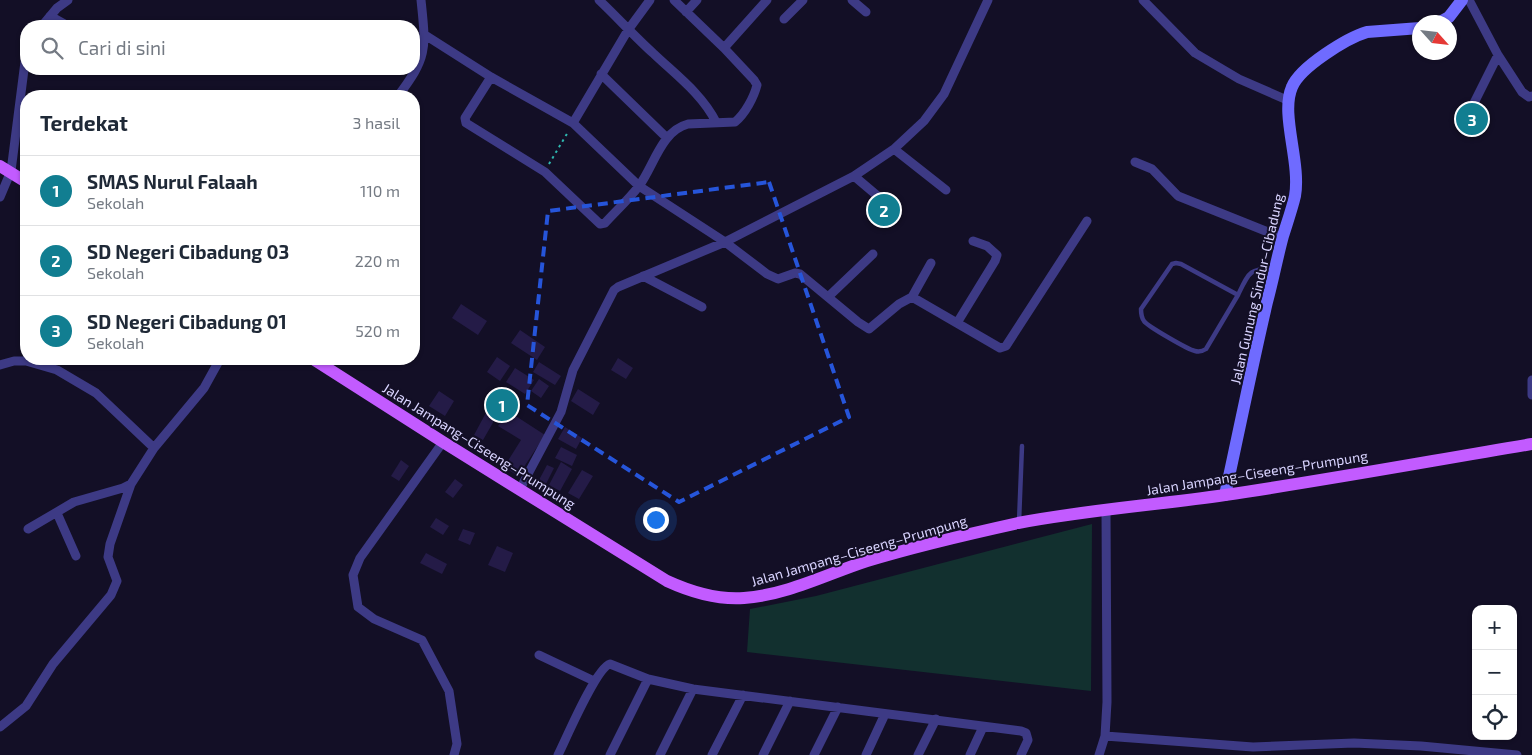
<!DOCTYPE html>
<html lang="id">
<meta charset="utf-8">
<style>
body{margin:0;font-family:"Exo 2",sans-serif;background:#f2f2f3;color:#1f2937}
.controls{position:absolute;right:15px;bottom:15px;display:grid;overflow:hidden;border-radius:10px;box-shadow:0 1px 4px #0004}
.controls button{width:45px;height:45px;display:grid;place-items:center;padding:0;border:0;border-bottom:1px solid #e0e1e3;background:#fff;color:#1f2937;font:25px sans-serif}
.compass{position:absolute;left:1412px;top:15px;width:45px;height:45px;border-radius:50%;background:#fff;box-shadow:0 1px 4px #0004;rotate:117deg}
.you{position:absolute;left:655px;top:519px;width:18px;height:18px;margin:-12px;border:4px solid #fff;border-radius:50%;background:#1a73e8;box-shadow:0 0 0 8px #1a73e833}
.badge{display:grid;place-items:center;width:32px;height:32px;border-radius:50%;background:#117e91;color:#fff;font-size:16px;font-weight:700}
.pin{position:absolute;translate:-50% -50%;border:2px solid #fff;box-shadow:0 1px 5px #0006}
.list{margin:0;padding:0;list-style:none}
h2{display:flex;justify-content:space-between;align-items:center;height:65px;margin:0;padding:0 20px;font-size:21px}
h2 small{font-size:16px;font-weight:400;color:#747a83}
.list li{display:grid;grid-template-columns:32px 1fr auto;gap:15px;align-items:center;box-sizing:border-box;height:70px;padding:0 20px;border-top:1px solid #e0e1e3}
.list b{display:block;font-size:19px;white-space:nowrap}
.list p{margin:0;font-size:16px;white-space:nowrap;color:#747a83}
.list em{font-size:16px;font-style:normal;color:#747a83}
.icon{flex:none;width:28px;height:28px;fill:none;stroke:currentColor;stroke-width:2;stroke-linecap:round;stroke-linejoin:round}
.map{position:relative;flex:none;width:1532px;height:755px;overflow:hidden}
.search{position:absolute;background:#fff;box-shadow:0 1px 4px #0004;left:20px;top:20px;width:400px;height:55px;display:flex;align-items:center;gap:12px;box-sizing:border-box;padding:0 18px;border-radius:20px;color:#747a83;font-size:19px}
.panel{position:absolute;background:#fff;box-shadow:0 1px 4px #0004;left:20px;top:90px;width:400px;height:275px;border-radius:20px}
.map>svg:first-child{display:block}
.green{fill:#12302f}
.building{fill:#241b47}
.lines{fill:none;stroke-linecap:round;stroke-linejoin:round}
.path{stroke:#2fb8b0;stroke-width:2;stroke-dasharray:2.5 4;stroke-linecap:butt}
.lane{stroke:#3d3a85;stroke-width:4.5}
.street{stroke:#3d3a85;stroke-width:9}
.secondary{stroke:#6f6bff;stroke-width:12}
.primary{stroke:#c25bff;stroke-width:12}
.marked{fill:none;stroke:#2655da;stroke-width:4;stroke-dasharray:10 6;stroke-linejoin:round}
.labels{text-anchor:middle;stroke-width:4;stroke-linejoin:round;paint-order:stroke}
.street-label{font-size:14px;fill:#d9d4ff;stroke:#130f26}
</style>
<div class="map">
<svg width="1532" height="755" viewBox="0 0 1532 755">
<rect width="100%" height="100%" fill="#130f26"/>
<path class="green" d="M1092,524L1091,691L747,652L750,609L816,596Z"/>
<path class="building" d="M461,304L487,321L478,335L452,318Z
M520,330L545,347L537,360L511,343Z
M497,357L510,366L500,381L487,372Z
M618,358L633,368L626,379L611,370Z
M539,362L561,376L555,385L533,372Z
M515,368L534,380L525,394L506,382Z
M539,379L549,386L541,398L531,391Z
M578,389L600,403L593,415L571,401Z
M439,391L454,401L445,416L429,406Z
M488,409L498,414L483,440L474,435Z
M508,411L545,435L518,476L504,467L521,440L498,426Z
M565,427L582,438L576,449L558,439Z
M561,447L577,455L572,466L555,458Z
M401,460L409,466L399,481L391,476Z
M561,462L572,469L560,491L549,485Z
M547,465L554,468L546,484L539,480Z
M582,470L593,476L579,499L568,493Z
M455,479L463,485L453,498L445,492Z
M436,518L449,526L443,535L430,527Z
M463,529L475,533L470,545L458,540Z
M497,546L513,553L505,572L488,565Z
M426,553L447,564L442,574L420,563Z"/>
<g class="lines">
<path class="path" d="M549,164L568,132"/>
<path class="lane" d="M1238,295L1206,349C1203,351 1199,352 1195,351C1189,350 1147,326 1144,321C1141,317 1141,313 1141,309L1172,264L1176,263L1181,264L1238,295C1249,272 1249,269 1274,268
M1019,522L1022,446"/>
<path class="street" d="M599,0C618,18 635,37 654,54C676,75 702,94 716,122
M852,0L866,12
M1143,0L1195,53L1239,79L1287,100
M1469,0L1498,55L1471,109
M686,12L697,0
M50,16L68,26
M784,19L803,0
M42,26L57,8L68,0
M425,35L491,77L573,123L639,186L725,242L767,274L778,279L795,273L800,274L858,322L869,329L899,304L912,297L1000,348L1006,346L1087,221
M724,48L767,0
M1498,55L1522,92L1529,97L1532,96
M601,74L667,138
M491,77L465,118L466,123L545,172L600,224L605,223C616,211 629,199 639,186C654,166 661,131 688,124L735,122C745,114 754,97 757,85L754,80L724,48L674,0
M398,96C428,57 426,48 421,0
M573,123L628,30L650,0
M894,149L946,190
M1135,162L1152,169L1178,196L1283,238
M854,176L880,198
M0,197L11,171L26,54
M643,276L702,307
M828,297L873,254
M912,297L931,263
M957,323L995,261L997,255L987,246L973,241
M0,365L14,361H26L57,370L96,393L154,448
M1532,380V395
M443,442L360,558L353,575L358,607L374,619L422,640L449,691L457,744L454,755
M520,489L561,412L573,370L614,290L618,287L725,242L854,176L894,149L924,121L944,94L988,0
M57,513L76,556
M28,529L74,502L123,488L131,484
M539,655L594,681
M0,727L26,706L53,664L111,595L117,581L108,557L110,544L131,484L154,448L204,388L220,359
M1105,736L1253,747L1354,743L1421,746L1517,755
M558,755C566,739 596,668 610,664L648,679L693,689L1021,731L1026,733L1028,740L1021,755
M610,755L648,679
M660,755L693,689
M712,755L743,695
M763,755L790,701
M814,755L838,707
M866,755L885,714
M918,755L936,719
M970,755L983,727
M1099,755L1105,736L1107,702L1106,510"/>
<path class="secondary" d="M1440,22L1449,17L1462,0
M1225,495C1239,431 1252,366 1267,302C1273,280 1277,258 1283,236C1287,223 1292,209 1295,196C1301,162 1280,114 1292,87C1300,67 1347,38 1367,32L1420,28"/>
<path class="primary" d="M0,166L26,182
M313,359L443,442L667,581C691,592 717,600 744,598C787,595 827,574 867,561C916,546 968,534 1018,523C1086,510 1156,505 1225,495C1328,480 1430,461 1532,444"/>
</g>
<path class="marked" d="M769,182L849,417L679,502L527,405L548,211Z"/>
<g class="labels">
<g class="street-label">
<text transform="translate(1257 289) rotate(-77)" y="5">Jalan Gunung Sindur–Cibadung</text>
<text transform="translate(479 446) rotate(32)" y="5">Jalan Jampang–Ciseeng–Prumpung</text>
<text transform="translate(1257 473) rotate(-9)" y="5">Jalan Jampang–Ciseeng–Prumpung</text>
<text transform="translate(859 551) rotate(-16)" y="5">Jalan Jampang–Ciseeng–Prumpung</text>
</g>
</g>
</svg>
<div class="controls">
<button>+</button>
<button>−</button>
<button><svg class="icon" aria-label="locate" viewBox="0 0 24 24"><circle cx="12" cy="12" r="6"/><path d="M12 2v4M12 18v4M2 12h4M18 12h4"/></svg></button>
</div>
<svg class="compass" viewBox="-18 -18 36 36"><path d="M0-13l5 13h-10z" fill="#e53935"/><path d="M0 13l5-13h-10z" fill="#747a83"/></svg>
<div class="you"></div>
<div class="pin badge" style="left:502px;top:405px">1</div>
<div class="pin badge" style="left:884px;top:210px">2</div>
<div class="pin badge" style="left:1472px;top:119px">3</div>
<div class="search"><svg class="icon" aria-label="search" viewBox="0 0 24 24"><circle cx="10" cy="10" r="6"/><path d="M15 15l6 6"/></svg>Cari di sini</div>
<section class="panel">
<h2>Terdekat<small>3 hasil</small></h2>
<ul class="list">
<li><span class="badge">1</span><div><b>SMAS Nurul Falaah</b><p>Sekolah</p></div><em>110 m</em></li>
<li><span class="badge">2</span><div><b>SD Negeri Cibadung 03</b><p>Sekolah</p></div><em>220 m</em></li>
<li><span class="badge">3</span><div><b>SD Negeri Cibadung 01</b><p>Sekolah</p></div><em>520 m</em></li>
</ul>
</section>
</div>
